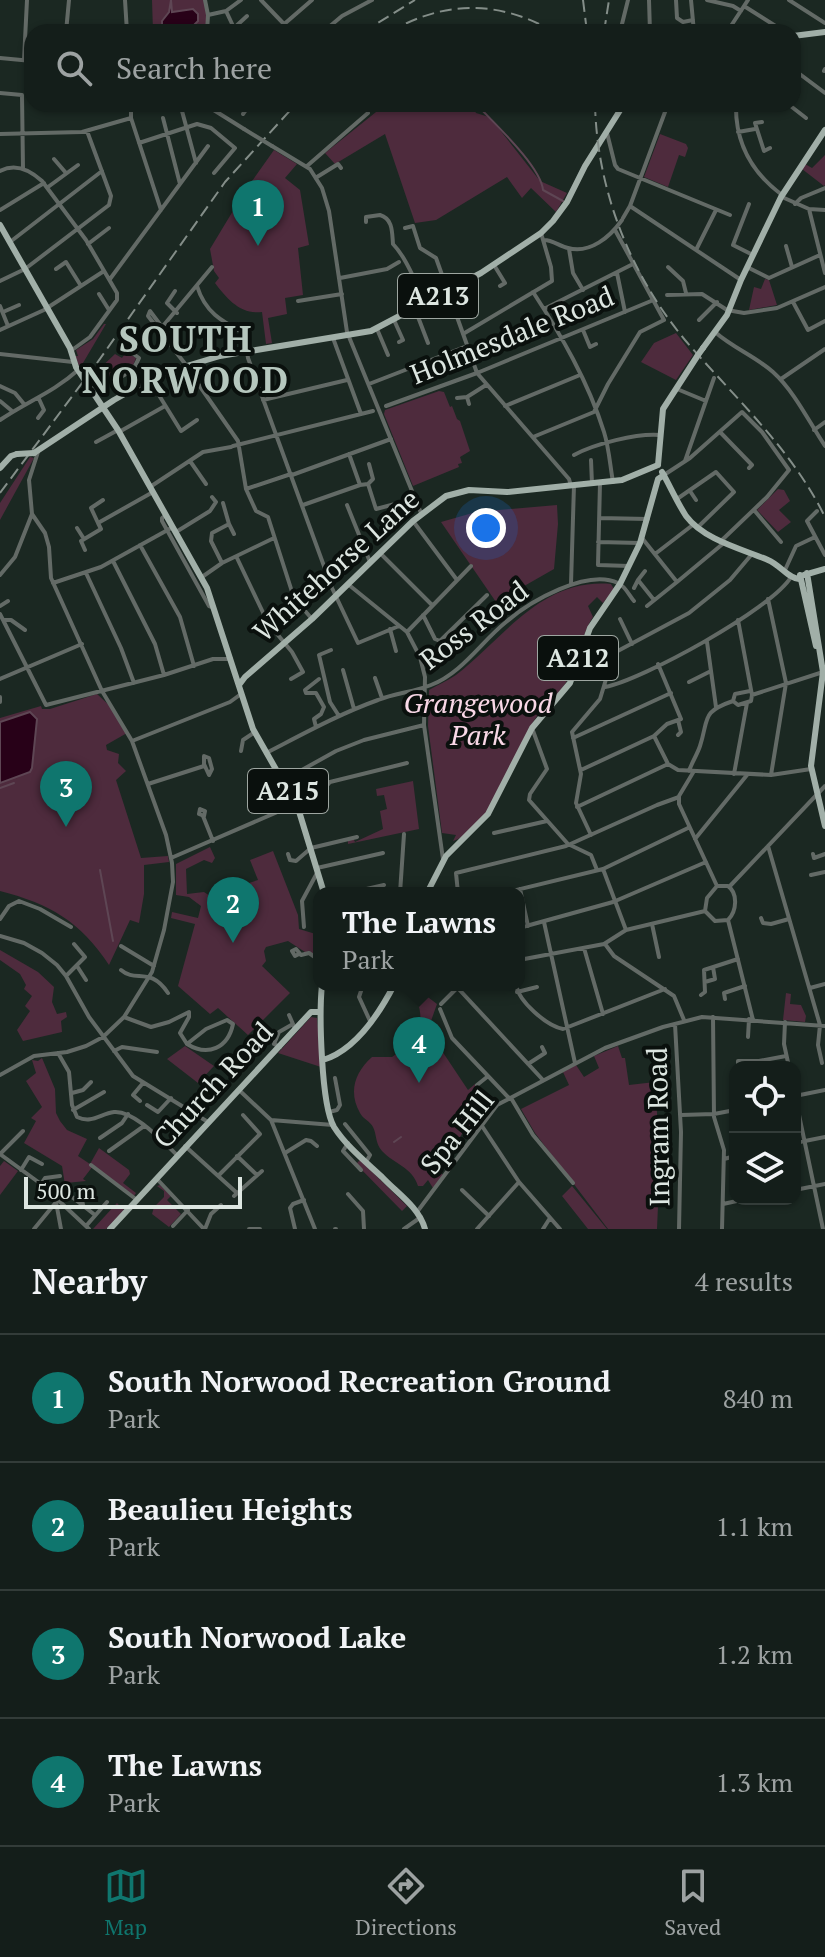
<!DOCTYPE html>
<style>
body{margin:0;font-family:"PT Serif",serif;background:#212b27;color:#f1f3f6}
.controls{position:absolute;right:24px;bottom:24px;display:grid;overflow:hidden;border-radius:16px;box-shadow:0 2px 6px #0004}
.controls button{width:72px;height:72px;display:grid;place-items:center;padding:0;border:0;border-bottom:2px solid #333c39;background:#141e1a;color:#f1f3f6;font:40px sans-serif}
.scale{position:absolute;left:24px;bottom:20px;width:218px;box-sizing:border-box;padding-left:8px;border:4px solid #dde6e1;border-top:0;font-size:22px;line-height:28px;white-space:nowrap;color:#dde6e1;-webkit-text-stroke:6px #0a100d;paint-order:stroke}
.you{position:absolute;left:486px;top:528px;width:28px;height:28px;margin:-20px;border:6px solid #fff;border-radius:50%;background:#1a73e8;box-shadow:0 0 0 12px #1a73e833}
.badge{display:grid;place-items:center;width:52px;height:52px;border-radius:50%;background:#0f766e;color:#fff;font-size:26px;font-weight:700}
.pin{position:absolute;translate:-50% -66px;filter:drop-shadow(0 2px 4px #0008)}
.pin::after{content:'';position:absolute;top:42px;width:28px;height:24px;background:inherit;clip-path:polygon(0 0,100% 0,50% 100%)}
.popup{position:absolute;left:313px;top:887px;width:212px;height:104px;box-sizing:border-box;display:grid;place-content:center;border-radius:16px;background:#141e1a;filter:drop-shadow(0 2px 6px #0005);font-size:26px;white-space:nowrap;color:#9da2a2}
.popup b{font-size:30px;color:#f1f3f6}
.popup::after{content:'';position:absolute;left:50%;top:100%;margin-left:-16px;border:16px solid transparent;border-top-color:#141e1a}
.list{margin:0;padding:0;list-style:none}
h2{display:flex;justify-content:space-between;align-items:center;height:104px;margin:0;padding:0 32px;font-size:34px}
h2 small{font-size:26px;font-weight:400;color:#9da2a2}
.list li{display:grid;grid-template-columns:52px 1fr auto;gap:24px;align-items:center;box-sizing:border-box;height:128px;padding:0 32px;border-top:2px solid #333c39}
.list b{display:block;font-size:30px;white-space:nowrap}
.list p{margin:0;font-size:26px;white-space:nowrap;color:#9da2a2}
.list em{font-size:26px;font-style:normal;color:#9da2a2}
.icon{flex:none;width:44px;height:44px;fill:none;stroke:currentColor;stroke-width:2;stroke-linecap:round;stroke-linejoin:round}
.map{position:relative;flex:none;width:825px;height:1229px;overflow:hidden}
.search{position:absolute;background:#141e1a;box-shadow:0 2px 6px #0004;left:24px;right:24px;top:24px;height:88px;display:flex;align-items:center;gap:20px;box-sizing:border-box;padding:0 28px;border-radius:24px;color:#9da2a2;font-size:30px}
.sheet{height:616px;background:#141e1a}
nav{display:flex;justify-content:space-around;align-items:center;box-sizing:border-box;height:112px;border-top:2px solid #333c39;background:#141e1a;font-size:22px;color:#9da2a2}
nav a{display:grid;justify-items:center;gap:4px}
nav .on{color:#0f766e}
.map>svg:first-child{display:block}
.green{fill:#4e2b3d}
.water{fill:#280118;stroke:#5e4654;stroke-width:2}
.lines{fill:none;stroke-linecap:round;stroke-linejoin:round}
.stream{stroke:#5e4654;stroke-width:2}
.minor{stroke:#636a66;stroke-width:4}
.major{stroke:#a1afa8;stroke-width:6}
.rail{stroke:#848e89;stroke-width:2;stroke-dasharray:12 6;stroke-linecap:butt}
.minor-bridge{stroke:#636a66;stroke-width:4}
.major-bridge{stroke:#a1afa8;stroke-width:6}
.labels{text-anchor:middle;stroke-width:8;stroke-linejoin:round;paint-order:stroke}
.shield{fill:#0a100d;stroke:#9ea6a1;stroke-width:2}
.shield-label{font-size:26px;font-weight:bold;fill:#dde6e1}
.street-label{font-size:28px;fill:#dde6e1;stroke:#0a100d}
.park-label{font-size:28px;font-style:italic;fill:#f9d8e7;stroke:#0a100d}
.district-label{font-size:36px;font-weight:bold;letter-spacing:2px;fill:#b6c7be;stroke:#0a100d}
</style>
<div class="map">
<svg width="825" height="1229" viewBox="0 0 825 1229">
<rect width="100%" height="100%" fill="#1b2822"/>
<path class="green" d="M152,0H206V31L153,32Z
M386,104H473L477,107H473L476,113L489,117L496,125L540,181L567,193L556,212L531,188L522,198L507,177L436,220L415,223L385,134L335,164L325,153Z
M660,134L686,144L688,148L685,157L679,155L668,187L644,177Z
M274,150L297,164L285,178L300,190L309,245L298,248L303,295L285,298L287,314L268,318L272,343L266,344L262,312C241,315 227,299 215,283L219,278L214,271L210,249L245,191Z
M825,155V185L824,186L802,169L805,164L812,168Z
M765,279L769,280L777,305L749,310L754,287L761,289Z
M104,324H106L80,368L75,356H78L76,350L93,339Z
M676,333L693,355L676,380L641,362L654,343Z
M126,352L136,358L132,368L112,379L103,375L104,367L100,373L101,376L97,378L95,373L115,354L122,358Z
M439,391L444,392L450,407L452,406L457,419L460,421L470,451L460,457L462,463L458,464L459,467L413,486L384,414L385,410Z
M30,457L34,458L0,520V503Z
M778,489L784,490L790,501L779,510L791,522L778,532L757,510Z
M557,505L558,524L554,569L496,602L441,522L476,512Z
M611,584L614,589L603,603L597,597L588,606L593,617C580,637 578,665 565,684C556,698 542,707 533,722C513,754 493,830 453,841L456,835L442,833L428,726L429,690C437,685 447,681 456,675C504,638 541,578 611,584Z
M97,694L110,706L127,733L106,745L107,750L119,754L118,763L126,771L116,780L141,858L168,856L169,862L144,865V894L139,923L130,920L109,965C80,921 50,904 0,891V718L41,706L42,709H50Z
M413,781L419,829L348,844V840L353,838L355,842L383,829L380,811L387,809L384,795L377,796L376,789Z
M210,847L215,858L212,863L204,860L186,869L187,894L204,892L213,898L227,890L258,880L250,860L273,851L298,915L299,929L319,935V956L305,952L288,941L266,947L264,951L266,961L262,966L290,993L248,1035L218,1008L210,1014L178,986L195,924L171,918L172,912L198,918L201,906L189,897L176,895V864Z
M0,950L38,972L54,987L52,1002L57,1014L66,1012L67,1017L61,1021L62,1032L23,1041L17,1030L30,1011L25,1006L32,996L24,989L26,985L20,974L0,960Z
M405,985H412L437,1004L431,1021L438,1045L468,1090L475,1084L478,1087L470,1092L484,1118L472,1135L464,1130L448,1160H443L439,1171L443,1175L433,1188L428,1180L423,1186H418C412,1167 394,1164 382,1151C375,1143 377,1135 373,1127C370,1121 363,1119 360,1113C348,1092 355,1072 372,1057H392L416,1040C424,1020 422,1000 405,985Z
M786,993L791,994L790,1004L801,1005L806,1016L805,1022L783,1020Z
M311,1017L317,1018L321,1067L278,1053Z
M185,1046L214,1066L198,1083L167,1059Z
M618,1046L622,1058H625L629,1085L655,1082L660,1159L657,1229H608L535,1133L521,1109L569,1085L563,1072L576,1065L584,1077L599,1068L594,1056Z
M42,1058L55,1089L56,1113L60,1121L67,1130L87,1139L78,1156L90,1164L99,1148L129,1170L130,1174L123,1183L136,1193L134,1196L93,1166L83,1179L86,1181L66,1183L65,1185L62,1166L24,1143L36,1121L31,1118L42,1107L26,1081L36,1073L32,1060L38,1061Z
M360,1160L407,1206L402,1211L356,1164Z
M4,1161L18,1171L0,1195V1166Z
M160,1185L171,1196L167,1200L181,1214L169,1227L152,1214L154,1207L164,1197V1191L157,1186Z
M572,1186L607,1229H588L562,1196Z
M117,1203L124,1210L106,1229H93Z"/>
<path class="water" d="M171,0L172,12L193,9L198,14V21L188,31L162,32V21L169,12Z
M30,712L37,719L32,768L30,772L0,783V722Z"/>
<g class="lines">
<path class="stream" d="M479,107C495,124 541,167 543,190L563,201
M470,111L479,108
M0,788L14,783
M100,870L113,941
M394,1142L401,1137"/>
<path class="minor" d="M125,0L127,32
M205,0L208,15L226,11L241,0
M261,0L283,23
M649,0L650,32
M676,0L677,18L683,22L693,20
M691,0L694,32
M707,0L733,6L741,11
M789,0L825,23
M744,6L785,32
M226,11L234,28L247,16
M66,32L69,0
M207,32L208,15
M275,32L312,0
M323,32L342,16L372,0
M620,32L628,0
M727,32L748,0
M0,58L32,61
M24,60L27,0
M793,69L825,93
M824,71L825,69
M0,93L22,95L23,169
M131,104V118L161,210
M204,104L244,129
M736,104C735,143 751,172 782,195
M788,104L806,118
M182,111L196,163
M243,114L250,104
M163,118L180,184
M762,122L755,123L764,151L770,148
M738,132L755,129
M607,133L615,165L618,169L730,215
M0,134L82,132L131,118
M139,143L197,124L211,128L235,148L214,173
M272,146L310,169L322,188L329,211L347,332L421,513
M54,159L66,173
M307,166L368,113
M0,171C15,163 30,170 42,181L86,240L117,293V300L90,337L72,350
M317,177L338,164L341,168
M48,187L78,165
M782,197L809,209L825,210
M749,204L733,245L753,255
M795,204L801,198L825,188
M630,206L741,280
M809,209L825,273
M0,210L44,183
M623,218L630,206L668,104
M366,222V217L380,215C393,219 392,232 393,244C408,260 415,283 426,302
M405,228L413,226L420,248L436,258L477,373L569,479L571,486
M544,240C553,240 559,246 568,248C590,254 610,237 622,220
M10,242L102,171
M88,244L109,228
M786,246L792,267
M569,249L573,273L583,290
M696,250L716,210
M494,265L505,283L500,286
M668,267L683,281L686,293
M747,267L769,278L820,255
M56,269L66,262L81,286
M617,273L625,312
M340,278L387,269L399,262
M110,279L208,146
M0,281L25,269L109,205L111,196L87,131
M197,286C205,312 221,321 244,333L248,358L332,588L358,643L399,626
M175,291L167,303L177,313
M533,292C561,335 588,381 604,432C609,448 610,465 613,482
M99,294L109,310
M667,295L702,294L727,310L744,313L777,308L825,287
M298,301L342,294
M793,302L808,330L825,321
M0,306L8,326
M415,309L428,343
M544,309L631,265
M3,312L19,305
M394,320L403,340L399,342
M699,320L717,302
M163,326L212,267
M162,327L150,311L148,316L186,365
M377,329L388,355
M0,330L44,310L104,271
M583,330L590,347L596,344
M715,332C733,348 755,356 773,372C795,392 809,422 825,446
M463,334L552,281L551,267L541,233
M333,338L361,414
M120,344L139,358L133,370
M0,354L73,362
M185,365L238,441L246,489L291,474
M133,370L143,383
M149,379L181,431L197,420
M781,379L825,349
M369,384L467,346
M0,386L15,393L24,404
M677,389L706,401
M120,396L112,382L133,370
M457,398L467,397
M263,400L347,380
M0,401L12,411
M469,404L467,397L486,385
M386,406L477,373L651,301
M505,406L580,375
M38,418L44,410L39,399
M0,420C26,402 54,392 78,370
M814,430L825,422
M119,432L165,406
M720,432L752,465L749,468
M533,437L594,412L608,384L640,332L664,320L615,230
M96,442L118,430
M233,446L373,411
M574,455C594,444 637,433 660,435
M591,460L592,484
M190,461L206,484
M685,461L714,378
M292,475L391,439
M664,475L690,458L742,412L762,432L789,470L767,497L721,541
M600,483L598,565L629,566
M368,484L373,479L369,464
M360,485L368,484L376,509L399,503
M150,487L203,452L231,447
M246,489L256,511L268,517L294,598L312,619
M690,491L696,500
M677,499L716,472L734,492L698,527
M223,503L229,524
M303,505L360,485L349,454
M347,505L370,562
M754,510L781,542
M817,511L807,521L825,555
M166,515L162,518V521L209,606L212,607
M599,518L648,519
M413,521L457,580
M98,523L91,508L103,500
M77,528L84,539
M176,532L210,511L216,502L212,497
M642,538L677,582L725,542
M598,542L640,543
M140,545L180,617L194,666
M85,550L81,541L101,529L98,523L153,492
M380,553L432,605
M655,554L694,524
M237,558L268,623L292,652L303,672L291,679
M113,561L155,644L164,675
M222,563L211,541L212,533L229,524L234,534
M785,570L796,546L815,537
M645,571L638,580L654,600
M86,573L121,648L134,683
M0,575L15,557L32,514
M202,577L222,563L274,538
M53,583L101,567L173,527
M571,584L574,485
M349,585L407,632L420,657L425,677L424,725L443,859
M634,588L638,580
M768,599L786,683L771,775
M0,606L8,601
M647,606L677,582
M0,614L46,705L164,675L213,659H231
M423,615L435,639L440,641L487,595
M620,619L632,644
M3,620H11L25,630
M738,620L752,695
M390,629L396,651
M407,632L471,566
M707,642L716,707
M331,650L319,655L330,702L339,716
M343,670L354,709
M375,678L382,698
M0,679L82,644
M689,682L711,671
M605,687C642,680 772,609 791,577
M0,697V702
M733,701L735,694L750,691
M678,720L681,732L678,735
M316,727L314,719L321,714L324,707L316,693H306L305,690L319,679
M532,728L547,769L530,794L529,800L568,844L591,855L597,870
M654,736L668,764L678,770L771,775L811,769
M573,738L671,693
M132,741L230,702L241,694
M241,751L243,740L255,732
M266,753C303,734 339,714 378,700C395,693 414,692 431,685C462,673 481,642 506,622C529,602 587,568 618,583C625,586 629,595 634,601
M204,756L209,758L212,769L209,775L204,764Z
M581,770L654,736L667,724L681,719L658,664
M689,771C692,762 697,755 700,746C709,718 701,712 733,701L738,705L751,701L752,695L823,672
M694,771L679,796V804L717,886
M734,774L747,703
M282,781L336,751L364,740L424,725
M148,784L204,766
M577,807L668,764
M298,808L318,796L330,782L407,763
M200,809L205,811L204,816L199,814Z
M203,816L213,841
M494,833L547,821
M591,835L576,803L581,774L572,732L600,699L614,653L689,613L730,580L752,554
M695,839L747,775
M768,846L820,1025L818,1045L822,1063
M288,854L290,860L296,861L311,848L357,837
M813,854L814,858L825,854
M171,858L296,804
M317,868L383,853
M603,869L626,930
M811,875L825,872
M717,886H728C738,893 737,911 728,920L715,921L705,911L707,898Z
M730,886L825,786
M520,889L528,926
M349,893L384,885
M400,893L404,834
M458,893L456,873L566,846L657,805L679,797
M504,893L603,869L688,828
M761,918L763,923L771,924L789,919
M0,919L9,906L19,901L40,909L71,927
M728,920L753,1020
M544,922L575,1063
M652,924L659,957
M304,927L302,901L317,873
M519,928L613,902L706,862
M0,936L24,943L42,953L57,965L66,976L89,1017L133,1076L208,1122
M605,944L614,956L674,996L684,1020
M121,946L154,966
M584,948L603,1014
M299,954L295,956L292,951L296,949L301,955L309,953L319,960
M519,960L604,944L626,930L705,911
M77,966L86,980
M121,970C136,983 150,966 168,993
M66,976L85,957L74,944
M705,982L715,979L713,967
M363,985L359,997L370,1021
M455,985L543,1080
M516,985C519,1002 547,1026 563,1029L665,989
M810,988L825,984
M517,992L537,987
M701,995L705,992L704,970L738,959
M725,999L724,993L745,986
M441,1004L457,988
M440,1009L452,1038L509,1098
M289,1015L293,1024
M124,1017L151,1027L169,1022L189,1012V1017L180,1033L187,1044L206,1029L227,1020L233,1024C228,1048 208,1057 187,1044
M713,1017L714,1117L724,1150L722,1229
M785,1022L784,1044L789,1067
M675,1024L681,1132L679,1229
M748,1037L749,1019
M280,1047L274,1044L279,1032L293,1024L295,1029
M114,1051L122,1047L157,1052
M58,1053L69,1072L72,1105L77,1117C92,1124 100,1114 114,1112C134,1110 163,1142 177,1155
M746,1063L738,1066V1061H759L786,1056
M528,1064L545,1053L542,1047
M0,1075L34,1056L67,1052L86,1046L103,1037L124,1017L152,972L164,930L173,882L172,863L166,835L132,741L102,691L51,578L49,547L45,533L32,514L29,480L38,452
M477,1085L487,1077
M239,1090L271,1120L333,1125
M72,1093L83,1090L91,1082
M795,1096L823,1229
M795,1096L825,1090
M511,1098L533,1135L573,1183
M140,1101L133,1095L143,1083
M147,1105L158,1112L171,1098
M73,1110L104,1092
M329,1112L337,1110L340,1105L335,1078
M681,1115L714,1114L735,1110
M271,1120L315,1229
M345,1124L370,1155L366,1162
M482,1126L519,1182L560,1229
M23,1131L0,1154L41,1184L89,1229
M100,1138L122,1123L128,1114
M348,1143L343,1151L361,1170
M795,1143L825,1137
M185,1146L237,1193
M109,1151L144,1126
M285,1153L306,1140L311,1141L317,1146
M237,1156L257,1175
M724,1159L735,1156
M91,1165L137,1200
M21,1170L29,1157L42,1164
M219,1175L260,1134L243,1115
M157,1179L204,1229
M41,1184L45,1178L60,1176
M47,1190L65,1185
M462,1190L489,1216
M795,1190L825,1184
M348,1194L363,1211L364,1229
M234,1196L262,1171
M72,1197L95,1215
M56,1202L61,1229
M723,1204L746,1199
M83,1205L82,1200H89
M417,1212L497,1105L605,1048L663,1027L702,1017L825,1026
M86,1226L107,1202
M173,1226L188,1210
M34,1229L57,1201
M205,1229L211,1214L221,1205
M249,1229H260
M295,1229L290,1208L293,1204L304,1200
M335,1229H336
M404,1229L421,1217
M477,1229L519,1182
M543,1229L550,1218"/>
<path class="major" d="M793,36L825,32
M0,225L70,348L76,367L118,430L207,588L253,729L298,808L324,893
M703,348L727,315L741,280L781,197L825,130
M34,453L114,400L160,374L220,356L371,331L481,273L541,233L553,221L567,202L585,166L624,104
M658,465L663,409L698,355
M0,468L11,456L17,454
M662,472C670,486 677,502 686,516C704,540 742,549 768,560C780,565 788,578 799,579
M807,573L823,672L811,766L825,826
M800,575L816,646
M804,575L825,569
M239,685L245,677L312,619L413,521L446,496L469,490L507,492L622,480L658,465
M427,893L446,856L488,814L532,728L570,683L590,628L620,584L640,543L658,479L664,475
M322,985C319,1013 321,1105 334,1127C346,1146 366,1162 382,1177C397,1193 419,1207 425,1229
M323,1060C356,1050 379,1014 394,985
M110,1229L311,1012H319"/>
<path class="rail" d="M583,0L587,32
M363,32L415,0
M390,32C444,0 500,0 554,32
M604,32L609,0
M595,104C597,190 630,274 685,340C734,397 791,448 825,517
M0,493L97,363L225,182L296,104"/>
<path class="minor-bridge" d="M244,129L272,146"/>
<path class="major-bridge" d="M698,355L703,348
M17,454L34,453"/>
</g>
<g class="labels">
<g class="shield">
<rect x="398" y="274" width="80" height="44" rx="6"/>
<rect x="538" y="636" width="80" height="44" rx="6"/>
<rect x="248" y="769" width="80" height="44" rx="6"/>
</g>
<g class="shield-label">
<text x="438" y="305">A213</text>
<text x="578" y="667">A212</text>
<text x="288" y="800">A215</text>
</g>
<g class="street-label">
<text transform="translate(512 335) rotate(-22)" y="10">Holmesdale Road</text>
<text transform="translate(336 565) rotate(-42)" y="10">Whitehorse Lane</text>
<text transform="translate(474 625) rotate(-37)" y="10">Ross Road</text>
<text transform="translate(213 1085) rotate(-47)" y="10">Church Road</text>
<text transform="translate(658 1127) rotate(-91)" y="10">Ingram Road</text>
<text transform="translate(457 1132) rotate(-51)" y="10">Spa Hill</text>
</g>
<g class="park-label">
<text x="478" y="713">Grangewood<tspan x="478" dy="32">Park</tspan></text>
</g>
<g class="district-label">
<text x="186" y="352">SOUTH<tspan x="186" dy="41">NORWOOD</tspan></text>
</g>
</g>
</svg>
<div class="controls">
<button><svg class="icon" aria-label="locate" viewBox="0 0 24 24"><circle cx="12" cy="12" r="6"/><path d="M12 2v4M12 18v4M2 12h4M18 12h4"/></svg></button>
<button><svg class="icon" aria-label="layers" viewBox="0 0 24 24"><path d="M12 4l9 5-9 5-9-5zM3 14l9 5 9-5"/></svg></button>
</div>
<div class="scale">500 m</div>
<div class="you"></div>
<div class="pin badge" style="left:258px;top:246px">1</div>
<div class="pin badge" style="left:233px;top:943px">2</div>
<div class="pin badge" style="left:66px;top:827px">3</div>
<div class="pin badge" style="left:419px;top:1083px">4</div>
<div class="popup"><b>The Lawns</b>Park</div>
<div class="search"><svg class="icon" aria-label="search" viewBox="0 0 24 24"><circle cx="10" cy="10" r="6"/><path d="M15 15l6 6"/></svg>Search here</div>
</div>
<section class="sheet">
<h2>Nearby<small>4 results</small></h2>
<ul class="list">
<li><span class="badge">1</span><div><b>South Norwood Recreation Ground</b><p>Park</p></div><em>840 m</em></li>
<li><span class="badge">2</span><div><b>Beaulieu Heights</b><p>Park</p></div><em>1.1 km</em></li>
<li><span class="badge">3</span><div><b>South Norwood Lake</b><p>Park</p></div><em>1.2 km</em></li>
<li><span class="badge">4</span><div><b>The Lawns</b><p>Park</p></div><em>1.3 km</em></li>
</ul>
</section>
<nav>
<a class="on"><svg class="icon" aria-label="map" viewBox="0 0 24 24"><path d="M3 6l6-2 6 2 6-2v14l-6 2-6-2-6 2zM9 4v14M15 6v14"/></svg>Map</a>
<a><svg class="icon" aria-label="directions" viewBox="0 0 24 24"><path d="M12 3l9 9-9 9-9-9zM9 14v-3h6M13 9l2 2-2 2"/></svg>Directions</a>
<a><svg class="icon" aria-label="saved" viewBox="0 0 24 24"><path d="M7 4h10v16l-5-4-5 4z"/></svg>Saved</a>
</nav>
